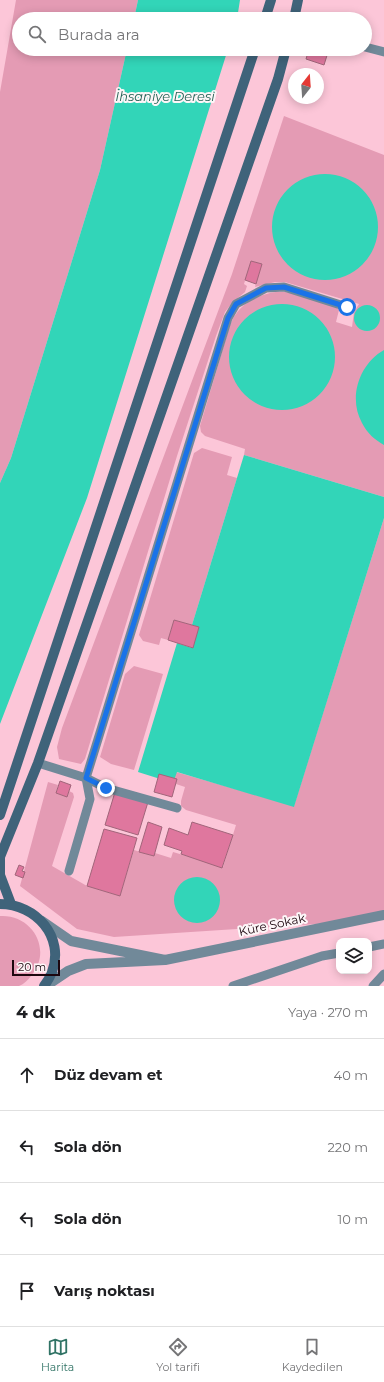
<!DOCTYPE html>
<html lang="tr">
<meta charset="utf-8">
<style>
body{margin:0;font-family:Montserrat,sans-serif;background:#f2f2f2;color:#202124}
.controls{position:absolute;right:12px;bottom:12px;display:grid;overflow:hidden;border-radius:8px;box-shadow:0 2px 10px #0003}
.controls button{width:36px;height:36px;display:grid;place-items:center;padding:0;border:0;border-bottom:1px solid #e0e0e0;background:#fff;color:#202124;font:20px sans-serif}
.compass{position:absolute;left:288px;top:68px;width:36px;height:36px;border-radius:50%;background:#fff;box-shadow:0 2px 10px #0003;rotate:17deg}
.scale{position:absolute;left:12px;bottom:10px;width:48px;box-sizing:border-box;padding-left:4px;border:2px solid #1d070f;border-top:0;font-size:11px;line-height:14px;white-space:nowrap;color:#1d070f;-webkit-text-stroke:3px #fdf6f8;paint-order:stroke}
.stop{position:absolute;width:12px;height:12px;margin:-9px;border:3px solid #1a73e8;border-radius:50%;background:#fff}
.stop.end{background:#1a73e8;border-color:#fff;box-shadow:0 1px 4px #0008}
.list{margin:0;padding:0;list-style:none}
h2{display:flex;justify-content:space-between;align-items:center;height:52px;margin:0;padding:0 16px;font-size:17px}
h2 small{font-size:13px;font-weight:400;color:#757577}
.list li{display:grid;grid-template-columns:26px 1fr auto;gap:12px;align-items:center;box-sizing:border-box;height:72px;padding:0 16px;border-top:1px solid #e0e0e0}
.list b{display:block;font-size:15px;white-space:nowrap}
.list em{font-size:13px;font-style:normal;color:#757577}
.icon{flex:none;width:22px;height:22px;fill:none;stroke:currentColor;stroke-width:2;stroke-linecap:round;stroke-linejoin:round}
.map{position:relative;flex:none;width:384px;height:986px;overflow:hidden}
.search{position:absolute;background:#fff;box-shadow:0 2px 10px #0003;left:12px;right:12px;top:12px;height:44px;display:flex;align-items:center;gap:10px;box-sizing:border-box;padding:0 14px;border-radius:22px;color:#757577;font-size:15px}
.sheet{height:340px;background:#fff}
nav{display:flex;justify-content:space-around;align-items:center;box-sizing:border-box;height:56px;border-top:1px solid #e0e0e0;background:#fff;font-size:11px;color:#757577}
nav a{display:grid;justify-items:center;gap:2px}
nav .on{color:#307365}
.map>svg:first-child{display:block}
.green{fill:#e49bb4}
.water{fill:#32d5b8}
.building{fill:#df779e;stroke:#a1657a}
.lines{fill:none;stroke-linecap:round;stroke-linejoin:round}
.service{stroke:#718999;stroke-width:9}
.tertiary{stroke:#718999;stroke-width:10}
.secondary{stroke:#3f637a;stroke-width:10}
.route{stroke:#1a73e8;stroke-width:5}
.labels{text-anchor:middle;stroke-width:4;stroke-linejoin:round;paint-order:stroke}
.street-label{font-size:12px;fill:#1d070f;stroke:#fdf6f8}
.water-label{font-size:13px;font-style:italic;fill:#256255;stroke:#fdf6f8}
</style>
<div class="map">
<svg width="384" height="986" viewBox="0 0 384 986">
<rect width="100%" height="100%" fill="#fcc6d8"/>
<path class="green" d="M16,0H138L134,19H19V49H127L100,170L11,458L0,483V92Z
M284,116L384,155V497L244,455L245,449L205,436L201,432L200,426L230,325C232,321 233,317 236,314C245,300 269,290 285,292C303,295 320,302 336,307L339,310L336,322L352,327L354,312L359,304L285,282H275L255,287L262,264L251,261L244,284L247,286L245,292L232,303L225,312L216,336L177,456L85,759L81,764L59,759L57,747L62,728L232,274Z
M202,448L232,457L227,475L237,478L192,625L174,620L168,640L161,638L159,645L143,641L139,635L194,453Z
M384,518V914L331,923L114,937L77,929L20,886L48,782L58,785L56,793L67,797L69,791L73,793L74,797L52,866L87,886L120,896L134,850L153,856L155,853L171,858L173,852L223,867L236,825L186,810L181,806V801L185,787L173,783L176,772L294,806Z
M134,666L163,674L134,770L111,764L100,757L125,674Z
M0,916C33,914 53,951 31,976C28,980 24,984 19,986C14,986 6,986 0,986Z"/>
<path class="water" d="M138,0H240L237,19H134Z
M127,49H228L87,498L0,724V483L11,458L100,170Z
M272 227a53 53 0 1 1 106 0a53 53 0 1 1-106 0Z
M229 357a53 53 0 1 1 106 0a53 53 0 1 1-106 0Z
M354 318a13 13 0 1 1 26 0a13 13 0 1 1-26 0Z
M384,350V445C375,440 367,433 362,423C348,398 359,364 384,350Z
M244,455L384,497V518L294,807L177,772L173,783L138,772L177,643L192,648L199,627L192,625Z
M174 900a23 23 0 1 1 46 0a23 23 0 1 1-46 0Z"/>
<path class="building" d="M309,49H329L324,65L306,59Z
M251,261L262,264L256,284L245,280Z
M174,620L199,627L193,648L168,640Z
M159,774L177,779L172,797L154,792Z
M60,781L71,785L67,797L56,793Z
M115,792L148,802L138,835L105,825Z
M148,822L162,827L154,856L139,852Z
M192,822L233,835L222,868L181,854L182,851L164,845L169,828L188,835Z
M104,829L137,838L120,896L87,886Z
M19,865L24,867L22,871L25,872L23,878L15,875Z"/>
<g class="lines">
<path class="service" d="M365,47L384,52
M38,763L86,778L106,788L177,808
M69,871L90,799L86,778L228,318L236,304L266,288L284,287L347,307
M369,947L384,944
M233,986L322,956L339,953
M373,986L384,974"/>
<path class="tertiary" d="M42,921L71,941L165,960L86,964L68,971L46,986
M165,960L384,915"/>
<path class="secondary" d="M265,19L271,0
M294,19L298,0
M0,815L255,49
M0,904C36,904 65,937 52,972C50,977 47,982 44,986
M11,904L0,875V857L38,763L278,79L286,49"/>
</g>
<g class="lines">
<path class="route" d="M106,788L86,778L228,318L236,304L266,288L284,287L347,307"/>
</g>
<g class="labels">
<g class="street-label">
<text transform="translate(272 925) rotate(-12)" y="4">Küre Sokak</text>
</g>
<g class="water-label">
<text x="165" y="101">İhsaniye Deresi</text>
</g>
</g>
</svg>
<div class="controls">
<button><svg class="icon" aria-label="layers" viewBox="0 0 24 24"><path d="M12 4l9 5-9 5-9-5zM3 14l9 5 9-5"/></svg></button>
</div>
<svg class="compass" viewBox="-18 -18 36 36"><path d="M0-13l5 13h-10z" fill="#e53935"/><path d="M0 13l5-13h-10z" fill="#757577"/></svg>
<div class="scale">20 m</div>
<div class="stop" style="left:347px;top:307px"></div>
<div class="stop end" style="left:106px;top:788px"></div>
<div class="search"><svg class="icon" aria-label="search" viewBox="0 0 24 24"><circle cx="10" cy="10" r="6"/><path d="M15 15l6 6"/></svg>Burada ara</div>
</div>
<section class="sheet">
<h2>4 dk<small>Yaya · 270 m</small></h2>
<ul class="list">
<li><svg class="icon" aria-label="ahead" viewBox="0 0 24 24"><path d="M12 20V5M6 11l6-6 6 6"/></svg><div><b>Düz devam et</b></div><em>40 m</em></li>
<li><svg class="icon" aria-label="left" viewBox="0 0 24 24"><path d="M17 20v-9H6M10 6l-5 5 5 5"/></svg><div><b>Sola dön</b></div><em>220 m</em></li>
<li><svg class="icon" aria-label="left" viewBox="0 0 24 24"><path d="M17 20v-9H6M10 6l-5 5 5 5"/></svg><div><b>Sola dön</b></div><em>10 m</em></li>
<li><svg class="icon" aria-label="arrive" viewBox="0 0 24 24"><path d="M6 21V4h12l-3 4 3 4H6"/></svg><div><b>Varış noktası</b></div></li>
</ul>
</section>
<nav>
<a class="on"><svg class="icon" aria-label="map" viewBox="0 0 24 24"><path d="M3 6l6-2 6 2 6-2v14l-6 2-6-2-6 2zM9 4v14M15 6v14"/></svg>Harita</a>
<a><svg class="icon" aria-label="directions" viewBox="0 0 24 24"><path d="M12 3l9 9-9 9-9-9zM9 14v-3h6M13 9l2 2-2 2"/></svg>Yol tarifi</a>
<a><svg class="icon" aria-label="saved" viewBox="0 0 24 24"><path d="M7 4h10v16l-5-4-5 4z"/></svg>Kaydedilen</a>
</nav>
